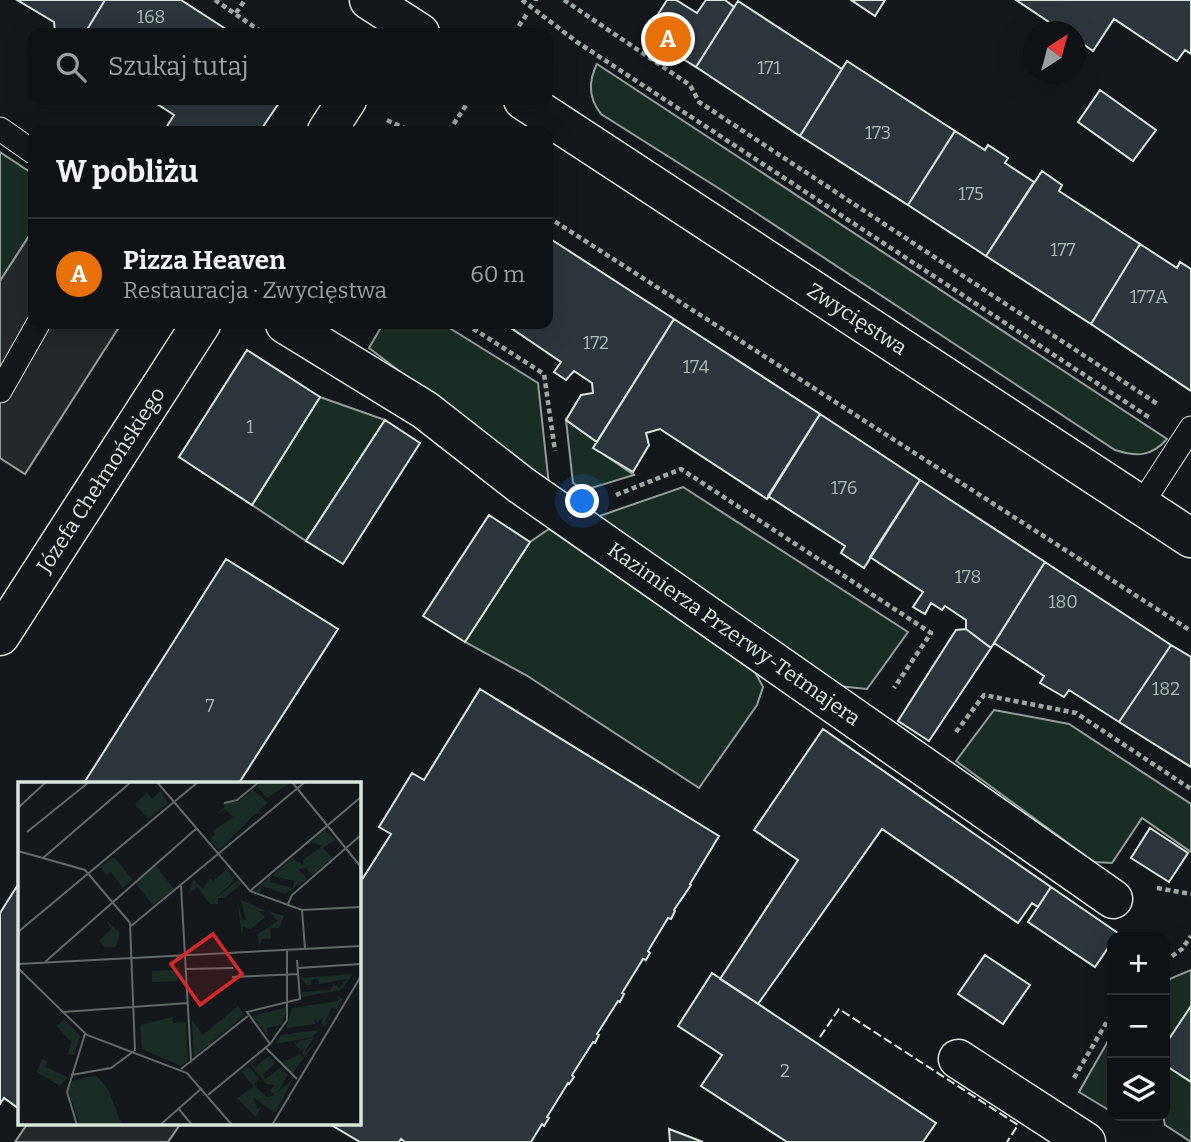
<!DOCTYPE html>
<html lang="pl">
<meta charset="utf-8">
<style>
body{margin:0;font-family:Bitter,serif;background:#181b1e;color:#f1f3f6}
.controls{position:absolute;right:21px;bottom:21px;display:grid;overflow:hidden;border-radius:14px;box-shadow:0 7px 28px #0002}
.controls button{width:63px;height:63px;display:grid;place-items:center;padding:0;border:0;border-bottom:2px solid #2f3234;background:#0f1215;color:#f1f3f6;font:35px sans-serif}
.compass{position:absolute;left:1023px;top:21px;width:63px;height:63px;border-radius:50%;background:#0f1215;box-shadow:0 7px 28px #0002;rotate:36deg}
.you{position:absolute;left:583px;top:502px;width:24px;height:24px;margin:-18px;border:5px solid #fff;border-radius:50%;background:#1a73e8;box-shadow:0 0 0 10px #1a73e833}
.badge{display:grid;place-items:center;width:46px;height:46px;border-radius:50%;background:#ffb74d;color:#fff;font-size:23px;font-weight:700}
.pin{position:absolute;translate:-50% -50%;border:4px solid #fff;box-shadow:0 2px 7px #0006}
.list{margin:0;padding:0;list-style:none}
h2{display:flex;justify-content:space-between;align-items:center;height:91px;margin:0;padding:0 28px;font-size:30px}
h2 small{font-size:23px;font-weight:400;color:#9b9ea0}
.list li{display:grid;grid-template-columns:46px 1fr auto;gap:21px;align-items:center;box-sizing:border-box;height:112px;padding:0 28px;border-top:2px solid #2f3234}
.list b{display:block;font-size:26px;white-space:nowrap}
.list p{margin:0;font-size:23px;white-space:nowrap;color:#9b9ea0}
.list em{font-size:23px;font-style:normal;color:#9b9ea0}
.icon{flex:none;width:38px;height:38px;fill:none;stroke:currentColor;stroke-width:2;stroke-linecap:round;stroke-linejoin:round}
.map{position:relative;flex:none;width:1191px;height:1142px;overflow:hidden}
.search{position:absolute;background:#0f1215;box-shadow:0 7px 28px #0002;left:28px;top:28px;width:525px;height:77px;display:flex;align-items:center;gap:18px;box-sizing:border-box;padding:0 24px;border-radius:14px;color:#9b9ea0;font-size:26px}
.panel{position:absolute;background:#0f1215;box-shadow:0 7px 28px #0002;left:28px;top:126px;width:525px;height:203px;border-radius:14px}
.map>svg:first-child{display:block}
.green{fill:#1a2d24;stroke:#939e99;stroke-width:2}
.parking{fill:#24282b;stroke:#939e99;stroke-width:2}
.building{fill:#2c363c;stroke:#d8e6dc;stroke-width:2}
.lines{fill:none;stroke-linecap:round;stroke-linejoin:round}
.lane-casing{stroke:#d8e6dc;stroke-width:25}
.street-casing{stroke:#d8e6dc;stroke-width:41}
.secondary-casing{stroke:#d8e6dc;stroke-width:41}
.path{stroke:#9da8a2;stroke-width:4.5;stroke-dasharray:5 3.5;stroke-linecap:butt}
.lane{stroke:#14181c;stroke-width:23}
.street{stroke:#14181c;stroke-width:38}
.secondary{stroke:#14181c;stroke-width:38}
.fence{stroke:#d8e6dc;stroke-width:2;stroke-dasharray:9 3.5;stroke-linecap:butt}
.labels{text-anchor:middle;stroke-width:5;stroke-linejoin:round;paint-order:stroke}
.number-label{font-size:18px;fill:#adbab4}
.street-label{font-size:21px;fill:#d8e6dc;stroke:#14181c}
.inset-road{fill:none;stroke:#626a69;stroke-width:2}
.view{fill:#d62828;fill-opacity:0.15;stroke:#d62828;stroke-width:3.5}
.inset-edge{fill:none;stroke:#d8e6dc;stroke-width:3.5}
</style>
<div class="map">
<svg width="1191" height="1142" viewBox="0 0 1191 1142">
<rect width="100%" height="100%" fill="#14181c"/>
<path class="green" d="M597,64L1167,439C1151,457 1137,457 1115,450L723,191L601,114C588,98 588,82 597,64Z
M0,152L33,174V230L0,281Z
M383,324H443L538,383L549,485L369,348Z
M320,397L385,420L306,541L252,505Z
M566,420L597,442L594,448L634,475L585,490L573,483Z
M683,487L908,632L867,689L838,686L588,520Z
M549,529L755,672L763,687L757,705L699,788L526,675L465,642L530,542Z
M994,710L1069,724L1191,804V852L1142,818L1112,863L1094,862L956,761Z
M1191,970V1142L1165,1125L1163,1116L1165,981Z
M1112,1034V1112L1079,1092Z"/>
<path class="parking" d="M33,230V324H121L25,474L0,458V281Z
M28,1123H181L168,1142H15Z"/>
<path class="building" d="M17,0H105L85,33H50L55,32L54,22Z
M105,0H181L232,33H85Z
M667,0H676L697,13L706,0H725L734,7L696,67L645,35Z
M851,0H885L875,16Z
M1016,0H1191V54L1185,50L1177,61L1114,19L1093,51L1076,39V32H1064Z
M738,1L842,69L800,136L696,67Z
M847,61L955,131L908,205L800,136Z
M1100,90L1156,130L1133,161L1078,122Z
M151,100H281L260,131H164L174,115Z
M955,131L985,150L988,145L1008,158L1005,163L1034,182L986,256L908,205Z
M1042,171L1062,185L1059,191L1140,244L1091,324L986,256Z
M549,238L674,319L597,442L566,420L581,395L593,393L592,383L574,371L566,380L554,372L561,362L505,324H548Z
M1140,244L1177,268L1180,262L1191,269V391L1091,324Z
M674,319L820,414L767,499L660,429L646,433L649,445L633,472L593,448Z
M247,350L320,397L252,505L179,457Z
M820,414L920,480L864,568L841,553L845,546L768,496Z
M385,420L420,443L343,564L306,541Z
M920,480L1045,562L991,648L966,629V620L945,606L942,610L931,603L925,614L913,607L923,592L870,557Z
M489,515L530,542L465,642L423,616Z
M226,559L338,629L239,783H84Z
M1045,562L1171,645L1119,722L1069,690L1064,697L1040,683L1044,676L994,643Z
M966,629L991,648L929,741L898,721L956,630Z
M1171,645L1191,657V767L1119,722Z
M480,689L719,836L690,884L691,885L674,910L675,911L671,919L668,918L648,951L650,953L646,960L643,959L622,993L624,994L620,1002L618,1001L597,1034L599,1035L595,1043L593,1042L572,1075L574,1077L569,1084L568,1083L547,1117L549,1118L544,1126L542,1124L531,1142H405L401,1139L399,1142H360L328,1123H359V875L363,878L391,834L379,827L412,773L424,780Z
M823,729L1051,887L1038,907L1032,903L1018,923L882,829L758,1004L720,979L798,860L754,830Z
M1150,828L1188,853L1169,882L1131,858Z
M19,883V1106L18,1108L4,1098L0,1104V913Z
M1051,887L1118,933L1116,937H1112V942L1095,967L1028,922Z
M985,955L1030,985L1003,1024L958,994Z
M712,973L936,1123L923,1142H787L701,1086L722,1055L678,1026Z
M1191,1006V1082L1165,1065V1045Z
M669,1129L703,1142H670Z"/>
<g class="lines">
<defs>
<path id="lane" d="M0,129L33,152
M0,391L38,324
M1141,505L1191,428"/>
<path id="street" d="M327,131L347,100
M285,324L425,410L521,485L1113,899
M0,636L201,324
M958,1059L1086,1142"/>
<path id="secondary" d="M369,0L420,33
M523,100L1191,538"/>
</defs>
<use href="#lane" class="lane-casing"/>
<use href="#street" class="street-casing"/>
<use href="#secondary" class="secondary-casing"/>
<path class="path" d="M215,0L263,33
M522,0L577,42L1150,418
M564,0L690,85L699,102L1159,405
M536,1V0
M236,13L245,0
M514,33L527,14
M387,120L410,131
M449,131L467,104
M548,217L1191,631
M466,324L544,374L555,451
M616,495L681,469L931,633L894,688
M956,732L984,695L1076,713L1191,789
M1157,888L1191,894
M1165,961L1182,949L1191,936
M1074,1078L1112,1013"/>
<use href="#lane" class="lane"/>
<use href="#street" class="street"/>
<use href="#secondary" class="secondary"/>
<path class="fence" d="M820,1037L839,1009L1018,1125L1007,1142"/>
</g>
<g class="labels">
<g class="number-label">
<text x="151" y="23">168</text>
<text x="769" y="74">171</text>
<text x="878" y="139">173</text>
<text x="971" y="200">175</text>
<text x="1063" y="256">177</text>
<text x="1149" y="303">177A</text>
<text x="596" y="349">172</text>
<text x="696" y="373">174</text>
<text x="250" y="433">1</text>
<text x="844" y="494">176</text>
<text x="968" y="583">178</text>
<text x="1063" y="608">180</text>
<text x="1166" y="695">182</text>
<text x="210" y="712">7</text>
<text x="785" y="1077">2</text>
</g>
<g class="street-label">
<text transform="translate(857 319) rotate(33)" y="7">Zwycięstwa</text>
<text transform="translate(101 480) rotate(-57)" y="7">Józefa Chełmońskiego</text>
<text transform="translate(734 634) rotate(35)" y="7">Kazimierza Przerwy-Tetmajera</text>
</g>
</g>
<g transform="translate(18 782)">
<rect width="343" height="343" fill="#14181c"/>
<path d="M244,0H269L270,3L249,16L239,4ZM235,8L250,21L241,28L245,33L238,31L201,68L192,57L197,53L195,49L215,35L207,27L199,32L207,25L204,21L220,20ZM143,9L150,21L130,37L117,22L129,10L134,17ZM307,48L317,58L305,66L314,76L294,93L288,86L280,87L289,97L267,112L244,104L242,111L237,109L252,95V100L275,106L276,99L254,94L274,76L285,83V78L304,64L293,60ZM96,75L115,98L105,106L93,90L89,93L82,85ZM207,83L216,99L194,119L220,98L223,102L207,116H200V122H192L179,105L171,111L175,97L185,107L192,96L195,99L209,87ZM138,84L156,107L135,123L117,101ZM223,118L248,129H241L247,135L233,147L225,145V149L223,151L220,121L224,138H228ZM250,129L266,134L261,146H252L253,156L244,157L241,165L240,152L260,139ZM89,139L102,151L98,165H87L81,159L93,147ZM159,188L160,199L134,200V189ZM335,192L323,208L284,215V210L312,208L316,202L321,206L328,197L301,202L300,197H294L293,203H288L283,196ZM320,214L325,217L319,227L313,226L306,243L318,228L307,245L303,241L305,235L299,241L297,236V242L268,246L274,226L320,219ZM220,224L226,233L176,275L174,238L185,253ZM270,225L263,243L249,246L250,254L234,234ZM155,235V241L168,240L170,279L163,284L124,267L122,243ZM46,237L62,254L56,273L50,272L53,260L39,244ZM301,248L294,255L258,262L263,253ZM296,255L286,271L300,257L274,292L262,281L283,272L286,276L284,270L288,264L283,269L276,261ZM247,269L234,282L237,285L251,274L258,281L245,292L247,297L262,286L270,293L259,311L275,297L257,331L235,315L239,327L243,325L238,335L219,316L236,305L223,289L230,284L241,297L236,302L240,307L249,315L257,313L252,309L256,303L248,302L232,282ZM24,277L29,279L27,285L50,295L42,304L19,290ZM78,293L90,307L104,343H62L50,308L54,299Z" fill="#1a2d24"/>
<path class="inset-road" d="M139,0L232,109L284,128M274,0L343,85M206,21L219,18L241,0M0,26L28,0M9,50L71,0M0,69L67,88L112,141L117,269M25,76L113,0M163,104L173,279M232,109L343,15M270,122L274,113L343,53M284,128L343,125M284,128L287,167M113,144L287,0M0,150L180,0M27,180L179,46M0,182L343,164M280,186L343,182M1,187L45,230L170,221M168,187L215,186M214,195L281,192M45,230L69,253L169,291L214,343M252,262L229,230L282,217L279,178M248,266L279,297M163,287L230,234M53,293L93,286L116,269M190,313L252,262L269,238V168M160,326L174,343M59,343L49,310L67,252M142,343L184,306M254,343L343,194"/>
<path class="view" d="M195,152L224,192L182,223L153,182Z"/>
<rect width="343" height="343" class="inset-edge"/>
</g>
</svg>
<div class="controls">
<button>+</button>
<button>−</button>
<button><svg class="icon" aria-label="layers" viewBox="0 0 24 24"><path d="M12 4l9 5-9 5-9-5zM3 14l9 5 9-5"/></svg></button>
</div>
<svg class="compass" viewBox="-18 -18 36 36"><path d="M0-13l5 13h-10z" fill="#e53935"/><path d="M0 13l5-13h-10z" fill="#9b9ea0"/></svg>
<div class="you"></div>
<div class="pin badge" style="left:668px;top:39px;background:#e8710a">A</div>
<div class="search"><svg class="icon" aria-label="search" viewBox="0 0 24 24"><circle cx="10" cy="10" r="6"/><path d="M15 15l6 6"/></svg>Szukaj tutaj</div>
<section class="panel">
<h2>W pobliżu<small></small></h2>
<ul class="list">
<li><span class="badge" style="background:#e8710a">A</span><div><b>Pizza Heaven</b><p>Restauracja · Zwycięstwa</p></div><em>60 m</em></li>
</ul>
</section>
</div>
